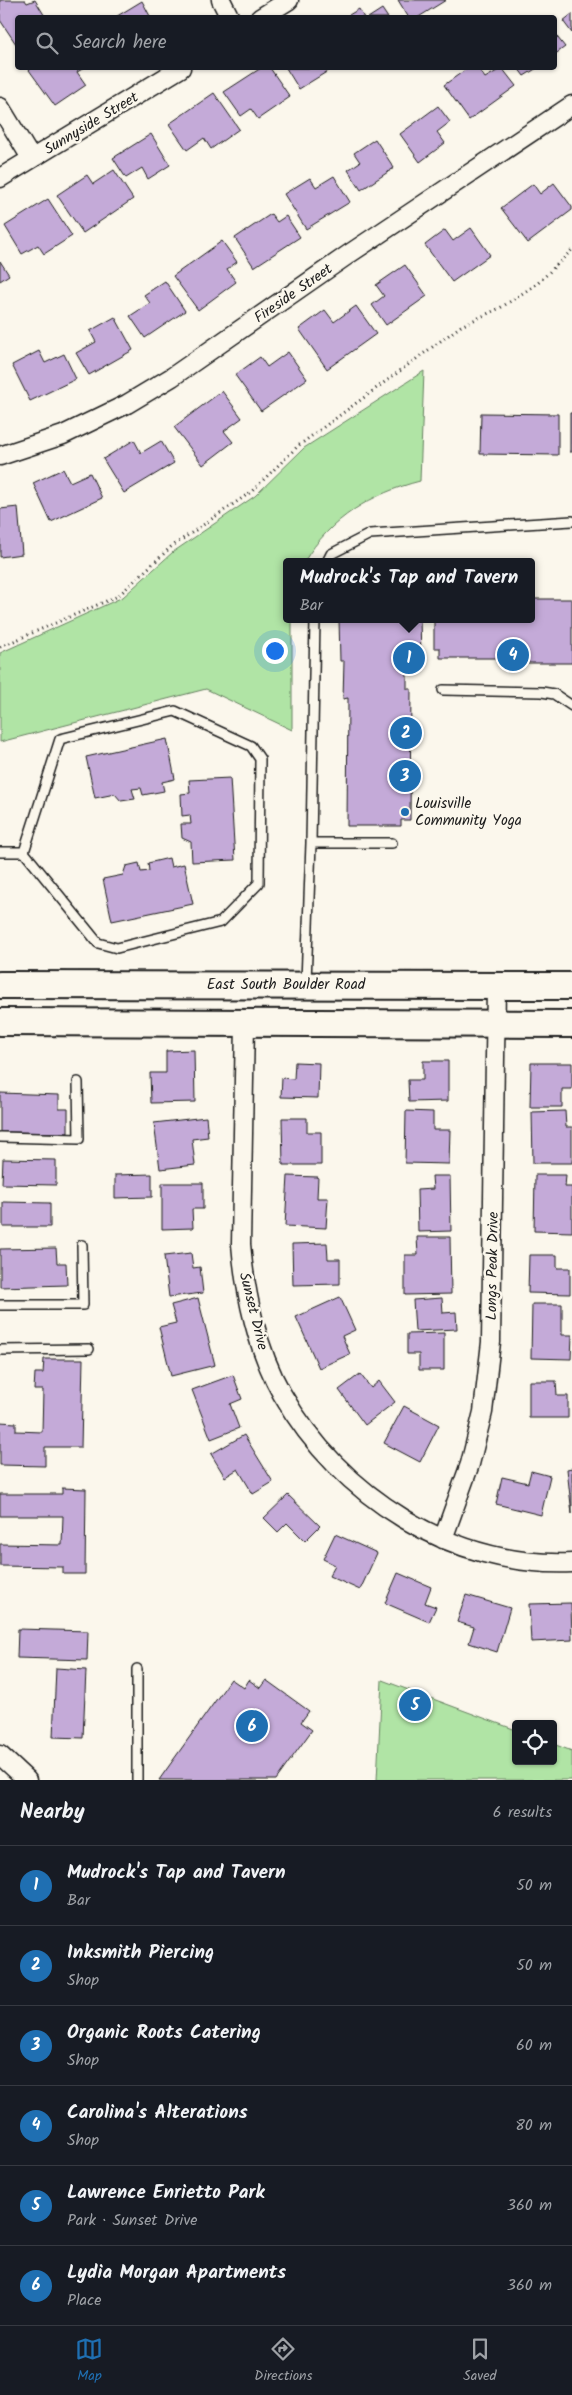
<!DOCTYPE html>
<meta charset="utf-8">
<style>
body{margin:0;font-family:Kalam,sans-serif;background:#20242c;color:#f1f3f6}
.controls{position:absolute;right:15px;bottom:15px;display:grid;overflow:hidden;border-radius:5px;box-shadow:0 1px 4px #0004}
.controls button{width:45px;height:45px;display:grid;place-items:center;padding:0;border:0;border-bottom:1px solid #363941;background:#171b24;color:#f1f3f6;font:25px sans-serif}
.you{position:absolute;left:274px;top:650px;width:18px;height:18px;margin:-12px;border:4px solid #fff;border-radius:50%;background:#1a73e8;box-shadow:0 0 0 8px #1a73e833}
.badge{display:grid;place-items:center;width:32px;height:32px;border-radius:50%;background:#1f6fb2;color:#fff;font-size:16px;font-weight:700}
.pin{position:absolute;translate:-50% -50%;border:2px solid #fff;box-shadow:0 1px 5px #0006}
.popup{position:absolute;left:283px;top:558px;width:252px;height:65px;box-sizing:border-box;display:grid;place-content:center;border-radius:5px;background:#171b24;filter:drop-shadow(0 1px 4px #0005);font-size:16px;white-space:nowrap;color:#9ea1a6}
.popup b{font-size:19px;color:#f1f3f6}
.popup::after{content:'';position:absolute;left:50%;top:100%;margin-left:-10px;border:10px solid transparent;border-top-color:#171b24}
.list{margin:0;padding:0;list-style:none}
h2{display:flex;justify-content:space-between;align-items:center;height:65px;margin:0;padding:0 20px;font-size:21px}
h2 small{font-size:16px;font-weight:400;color:#9ea1a6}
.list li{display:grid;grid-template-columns:32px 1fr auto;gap:15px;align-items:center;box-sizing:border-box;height:80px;padding:0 20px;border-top:1px solid #363941}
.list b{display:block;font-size:19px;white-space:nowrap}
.list p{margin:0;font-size:16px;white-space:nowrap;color:#9ea1a6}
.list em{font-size:16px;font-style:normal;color:#9ea1a6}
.icon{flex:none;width:28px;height:28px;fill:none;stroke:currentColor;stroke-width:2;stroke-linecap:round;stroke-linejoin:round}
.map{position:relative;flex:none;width:572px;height:1780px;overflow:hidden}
.search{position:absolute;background:#171b24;box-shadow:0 1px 4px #0004;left:15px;right:15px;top:15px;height:55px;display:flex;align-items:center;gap:12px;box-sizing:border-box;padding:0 18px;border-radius:5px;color:#9ea1a6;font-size:19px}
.sheet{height:545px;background:#171b24}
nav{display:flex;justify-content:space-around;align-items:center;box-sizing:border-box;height:70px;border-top:1px solid #363941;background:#171b24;font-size:14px;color:#9ea1a6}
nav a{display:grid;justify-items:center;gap:2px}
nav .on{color:#1f6fb2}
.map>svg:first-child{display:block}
.green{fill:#b0e4a5;stroke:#668060}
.building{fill:#c4aad8;stroke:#1c1c1c}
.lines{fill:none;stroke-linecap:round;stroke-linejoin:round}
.lane-casing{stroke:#1c1c1c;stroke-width:12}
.street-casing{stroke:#1c1c1c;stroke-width:21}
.primary-casing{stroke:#1c1c1c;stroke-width:30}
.path{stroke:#1c1c1c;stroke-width:3;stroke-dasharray:1 4;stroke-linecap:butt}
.lane{stroke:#fbf7ec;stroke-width:9}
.street{stroke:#fbf7ec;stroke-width:18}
.primary{stroke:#fbf7ec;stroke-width:26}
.poi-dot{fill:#1f6fb2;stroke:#fbf7ec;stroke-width:2}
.labels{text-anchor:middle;stroke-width:5;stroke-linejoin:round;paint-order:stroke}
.street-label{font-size:15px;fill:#1c1c1c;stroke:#fbf7ec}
.poi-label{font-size:15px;fill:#1c1c1c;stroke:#fbf7ec;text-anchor:start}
</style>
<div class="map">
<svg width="572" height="1780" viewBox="0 0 572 1780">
<rect width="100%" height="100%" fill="#fbf7ec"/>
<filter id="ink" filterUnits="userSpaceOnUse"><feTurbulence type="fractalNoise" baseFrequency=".02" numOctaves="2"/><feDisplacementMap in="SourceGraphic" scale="10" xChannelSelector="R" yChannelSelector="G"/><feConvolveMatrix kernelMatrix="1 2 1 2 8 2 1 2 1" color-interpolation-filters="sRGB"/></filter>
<g filter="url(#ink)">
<path class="green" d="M424,371L420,481C373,493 330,518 304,562H286V619H292V730L206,689L0,742V653L123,597L173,552L255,496L304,448Z
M382,1680L516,1730V1761H553V1744L572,1751V1780H377Z"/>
<path class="building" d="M0,0H25L27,3L35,0L46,18H18V47L0,20Z
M398,0H446L417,18H409Z
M142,1L151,18H114Z
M359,9L364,18H344Z
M382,9L388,18H368Z
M572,14V33L563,21Z
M554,33L565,47L554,55Z
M32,68H84L77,72L86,85L55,106L29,70Z
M261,68H270L290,97L258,119L251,109L241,116L224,92Z
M286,68H333L299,89Z
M468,68H478L485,78L502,68L516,86L469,120L444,85Z
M518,68H537L524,76Z
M214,93L239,129L211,149L204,138L187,150L169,124Z
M438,106L450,122L437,132L445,143L420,162L400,134Z
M151,134L170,165L148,179L142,168L126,178L113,158Z
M375,139L394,168L361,190L348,170L360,162L354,153Z
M114,170L133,199L83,233L57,195L87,175L93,184Z
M334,176L350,202L306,229L284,194L310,178L316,187Z
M554,183L572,207V210L528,243L501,208L533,184L540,194Z
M48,199L72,236L44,254L38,245L22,254L5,226Z
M271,214L277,222L286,216L300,237L254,267L235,238Z
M471,228L490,255L452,282L425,245L445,230L453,241Z
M222,241L237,262L227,269L236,282L198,310L173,276Z
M0,261L9,275L0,281Z
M405,265L427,296L386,325L372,305L384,296L376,285Z
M165,281L185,311L145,338L130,316L150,303L144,295Z
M356,306L376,334L327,369L299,329L325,310L334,322Z
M115,317L133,350L89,375L76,353L96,342L90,331Z
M39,351L45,363L64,354L76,379L30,401L12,365Z
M288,352L307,379L261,411L235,375L260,357L267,367Z
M222,391L242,418L224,431L233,442L203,465L174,427Z
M481,413L558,414V455L480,454Z
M570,413H572V452H570Z
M134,440L141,453L161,441L174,463L124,493L103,459Z
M63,469L70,482L90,473L102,498L51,522L33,483Z
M18,507L22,554L0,557V509Z
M532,599H572V663H497V658H440V648H434V619H532Z
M339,619H420L421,656L407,669V689H411L410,820H401V826H347L348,698L343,699L344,661H340Z
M167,739L175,779L162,782L164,791L143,795L141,788L132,789L135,799L121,801L115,794L95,798L86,757Z
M230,778L235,860L192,862L191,842L182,838L181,824H191L190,815L182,816L181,794L190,793L189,780Z
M169,858L171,867L184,864L193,904L112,921L103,879L123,875L126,866L139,863L141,872L149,871L148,863Z
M194,1050L195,1102L151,1103L150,1073H166V1051Z
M423,1061H448V1101L409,1102L408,1080H423Z
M295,1062L319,1063L318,1098L281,1097L282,1078L294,1079Z
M531,1063H572V1089H562V1107H530Z
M0,1093L59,1095V1109H68V1133L0,1132Z
M406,1111L433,1112V1130H450L449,1164L405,1163Z
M565,1111L566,1127H572V1163H533L532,1112Z
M206,1117L208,1137L192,1139L195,1165L160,1169L154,1123Z
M282,1118H307V1132H321V1165H283Z
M3,1159L56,1160V1185L2,1184Z
M152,1174V1197L115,1198V1175Z
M535,1175H566L565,1187H572V1232L534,1231Z
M288,1176L318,1177L317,1198H328L326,1228L285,1226Z
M432,1176H450L451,1231L418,1232L417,1190L433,1189Z
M162,1183H203V1209H192L193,1228L162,1229Z
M3,1202L50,1203V1227H3Z
M417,1237H450L451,1294L405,1295V1255H418Z
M327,1243L328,1259H340V1284L293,1285L292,1244Z
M56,1248L57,1263H66L67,1285L0,1287V1249Z
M191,1253L193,1268L200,1267L203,1293L169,1297L164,1256Z
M529,1255H557V1268H570V1294L528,1293Z
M340,1297L355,1330L342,1336L350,1354L319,1368L296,1317Z
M198,1298L215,1365L171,1376L159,1327L176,1323L171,1305Z
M442,1298L443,1313L456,1312L457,1329L415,1331L413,1300Z
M532,1304H562V1335H572L571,1359L531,1358Z
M444,1333V1370H419V1354H407V1334Z
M44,1359H83L81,1447H45V1466L0,1465V1422L16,1423V1431L42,1432L43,1390H34L35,1373H43Z
M360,1374L371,1388L379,1381L395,1402L365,1425L339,1390Z
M233,1375L242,1399L230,1404L239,1428L211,1439L192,1390Z
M529,1381H556L557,1396H568V1418H529Z
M404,1406L439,1425L420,1462L384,1443Z
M244,1435L273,1482L253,1494L238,1469L225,1477L211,1454Z
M572,1468V1514L567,1469Z
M531,1471L550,1476L541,1515L496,1504L502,1477L528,1483Z
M62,1488L86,1489L85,1574H63V1567L0,1566V1544L62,1545L63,1516H0V1494H62Z
M288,1495L320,1526L305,1541L287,1523L278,1532L264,1518Z
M335,1534L377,1553L360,1590L329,1576L335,1565L323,1559Z
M398,1573L431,1587L425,1603L436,1607L429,1622L385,1603Z
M466,1595L510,1608L497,1652L469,1643L474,1627L457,1622Z
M571,1603L572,1640L531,1642L529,1604Z
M18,1629L88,1631L87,1660L17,1658Z
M56,1668L86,1670L83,1738L53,1737Z
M231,1679L244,1688L249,1680L260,1688L266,1680L309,1711L301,1722L312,1730L276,1780H159Z"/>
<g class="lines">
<defs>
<path id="lane" d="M327,562L331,554L370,534L572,521
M315,619L311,843H392
M443,690L542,692L554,694L572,706
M0,852H24L98,943L117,948L221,922L259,883L260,759L251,746L175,711L60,739L24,852
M306,982L311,843
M0,1137L79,1139L78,1082
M0,1305H83L82,1245
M0,1350L89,1349
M137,1780V1669"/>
<path id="street" d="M221,0L230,18
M260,18L289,0
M0,107L31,158
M0,178L181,68
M0,456L63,435L127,404L172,377L349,254L572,105
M245,1023L241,1244C245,1293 257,1350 282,1394C340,1496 452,1568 572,1563
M443,1539L470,1464L483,1412L491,1342L496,986
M0,1755L27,1780"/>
<path id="primary" d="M0,985L572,986
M0,1022L572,1024"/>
</defs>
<use href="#lane" class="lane-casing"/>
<use href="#street" class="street-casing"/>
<use href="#primary" class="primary-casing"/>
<path class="path" d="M0,647L118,596L171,547L251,492L298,446L461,326L500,308L537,284L572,250"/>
<use href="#lane" class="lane"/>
<use href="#street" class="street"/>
<use href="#primary" class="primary"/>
</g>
</g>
<circle class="poi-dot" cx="405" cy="812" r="5"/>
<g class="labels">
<g class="street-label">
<text transform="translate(91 123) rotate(-31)" y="5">Sunnyside Street</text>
<text transform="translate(293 293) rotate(-35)" y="5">Fireside Street</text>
<text x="286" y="989">East South Boulder Road</text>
<text transform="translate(492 1266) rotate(-89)" y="5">Longs Peak Drive</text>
<text transform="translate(254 1311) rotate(76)" y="5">Sunset Drive</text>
</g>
<g class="poi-label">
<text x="415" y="808">Louisville<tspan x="415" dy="17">Community Yoga</tspan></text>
</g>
</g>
</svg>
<div class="controls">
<button><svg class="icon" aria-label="locate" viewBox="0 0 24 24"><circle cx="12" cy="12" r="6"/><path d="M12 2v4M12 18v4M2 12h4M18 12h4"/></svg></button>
</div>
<div class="you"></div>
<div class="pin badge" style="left:409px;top:658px">1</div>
<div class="popup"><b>Mudrock's Tap and Tavern</b>Bar</div>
<div class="pin badge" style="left:406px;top:733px">2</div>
<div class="pin badge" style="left:405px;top:776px">3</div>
<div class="pin badge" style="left:513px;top:655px">4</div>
<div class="pin badge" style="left:415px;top:1705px">5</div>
<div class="pin badge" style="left:252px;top:1726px">6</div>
<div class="search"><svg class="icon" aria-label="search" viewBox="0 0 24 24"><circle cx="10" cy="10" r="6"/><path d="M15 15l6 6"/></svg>Search here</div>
</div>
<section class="sheet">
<h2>Nearby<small>6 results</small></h2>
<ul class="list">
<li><span class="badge">1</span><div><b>Mudrock's Tap and Tavern</b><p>Bar</p></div><em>50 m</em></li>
<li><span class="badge">2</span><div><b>Inksmith Piercing</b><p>Shop</p></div><em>50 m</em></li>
<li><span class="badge">3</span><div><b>Organic Roots Catering</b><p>Shop</p></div><em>60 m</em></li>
<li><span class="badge">4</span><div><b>Carolina's Alterations</b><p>Shop</p></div><em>80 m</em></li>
<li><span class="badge">5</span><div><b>Lawrence Enrietto Park</b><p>Park · Sunset Drive</p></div><em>360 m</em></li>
<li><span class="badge">6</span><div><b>Lydia Morgan Apartments</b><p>Place</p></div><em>360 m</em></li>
</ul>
</section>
<nav>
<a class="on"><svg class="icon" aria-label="map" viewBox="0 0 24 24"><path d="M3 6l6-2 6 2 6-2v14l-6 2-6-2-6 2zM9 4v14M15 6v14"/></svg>Map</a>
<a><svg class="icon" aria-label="directions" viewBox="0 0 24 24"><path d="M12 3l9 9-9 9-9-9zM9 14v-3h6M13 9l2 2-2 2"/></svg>Directions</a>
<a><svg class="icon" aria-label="saved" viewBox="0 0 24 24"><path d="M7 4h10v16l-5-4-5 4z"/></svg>Saved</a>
</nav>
